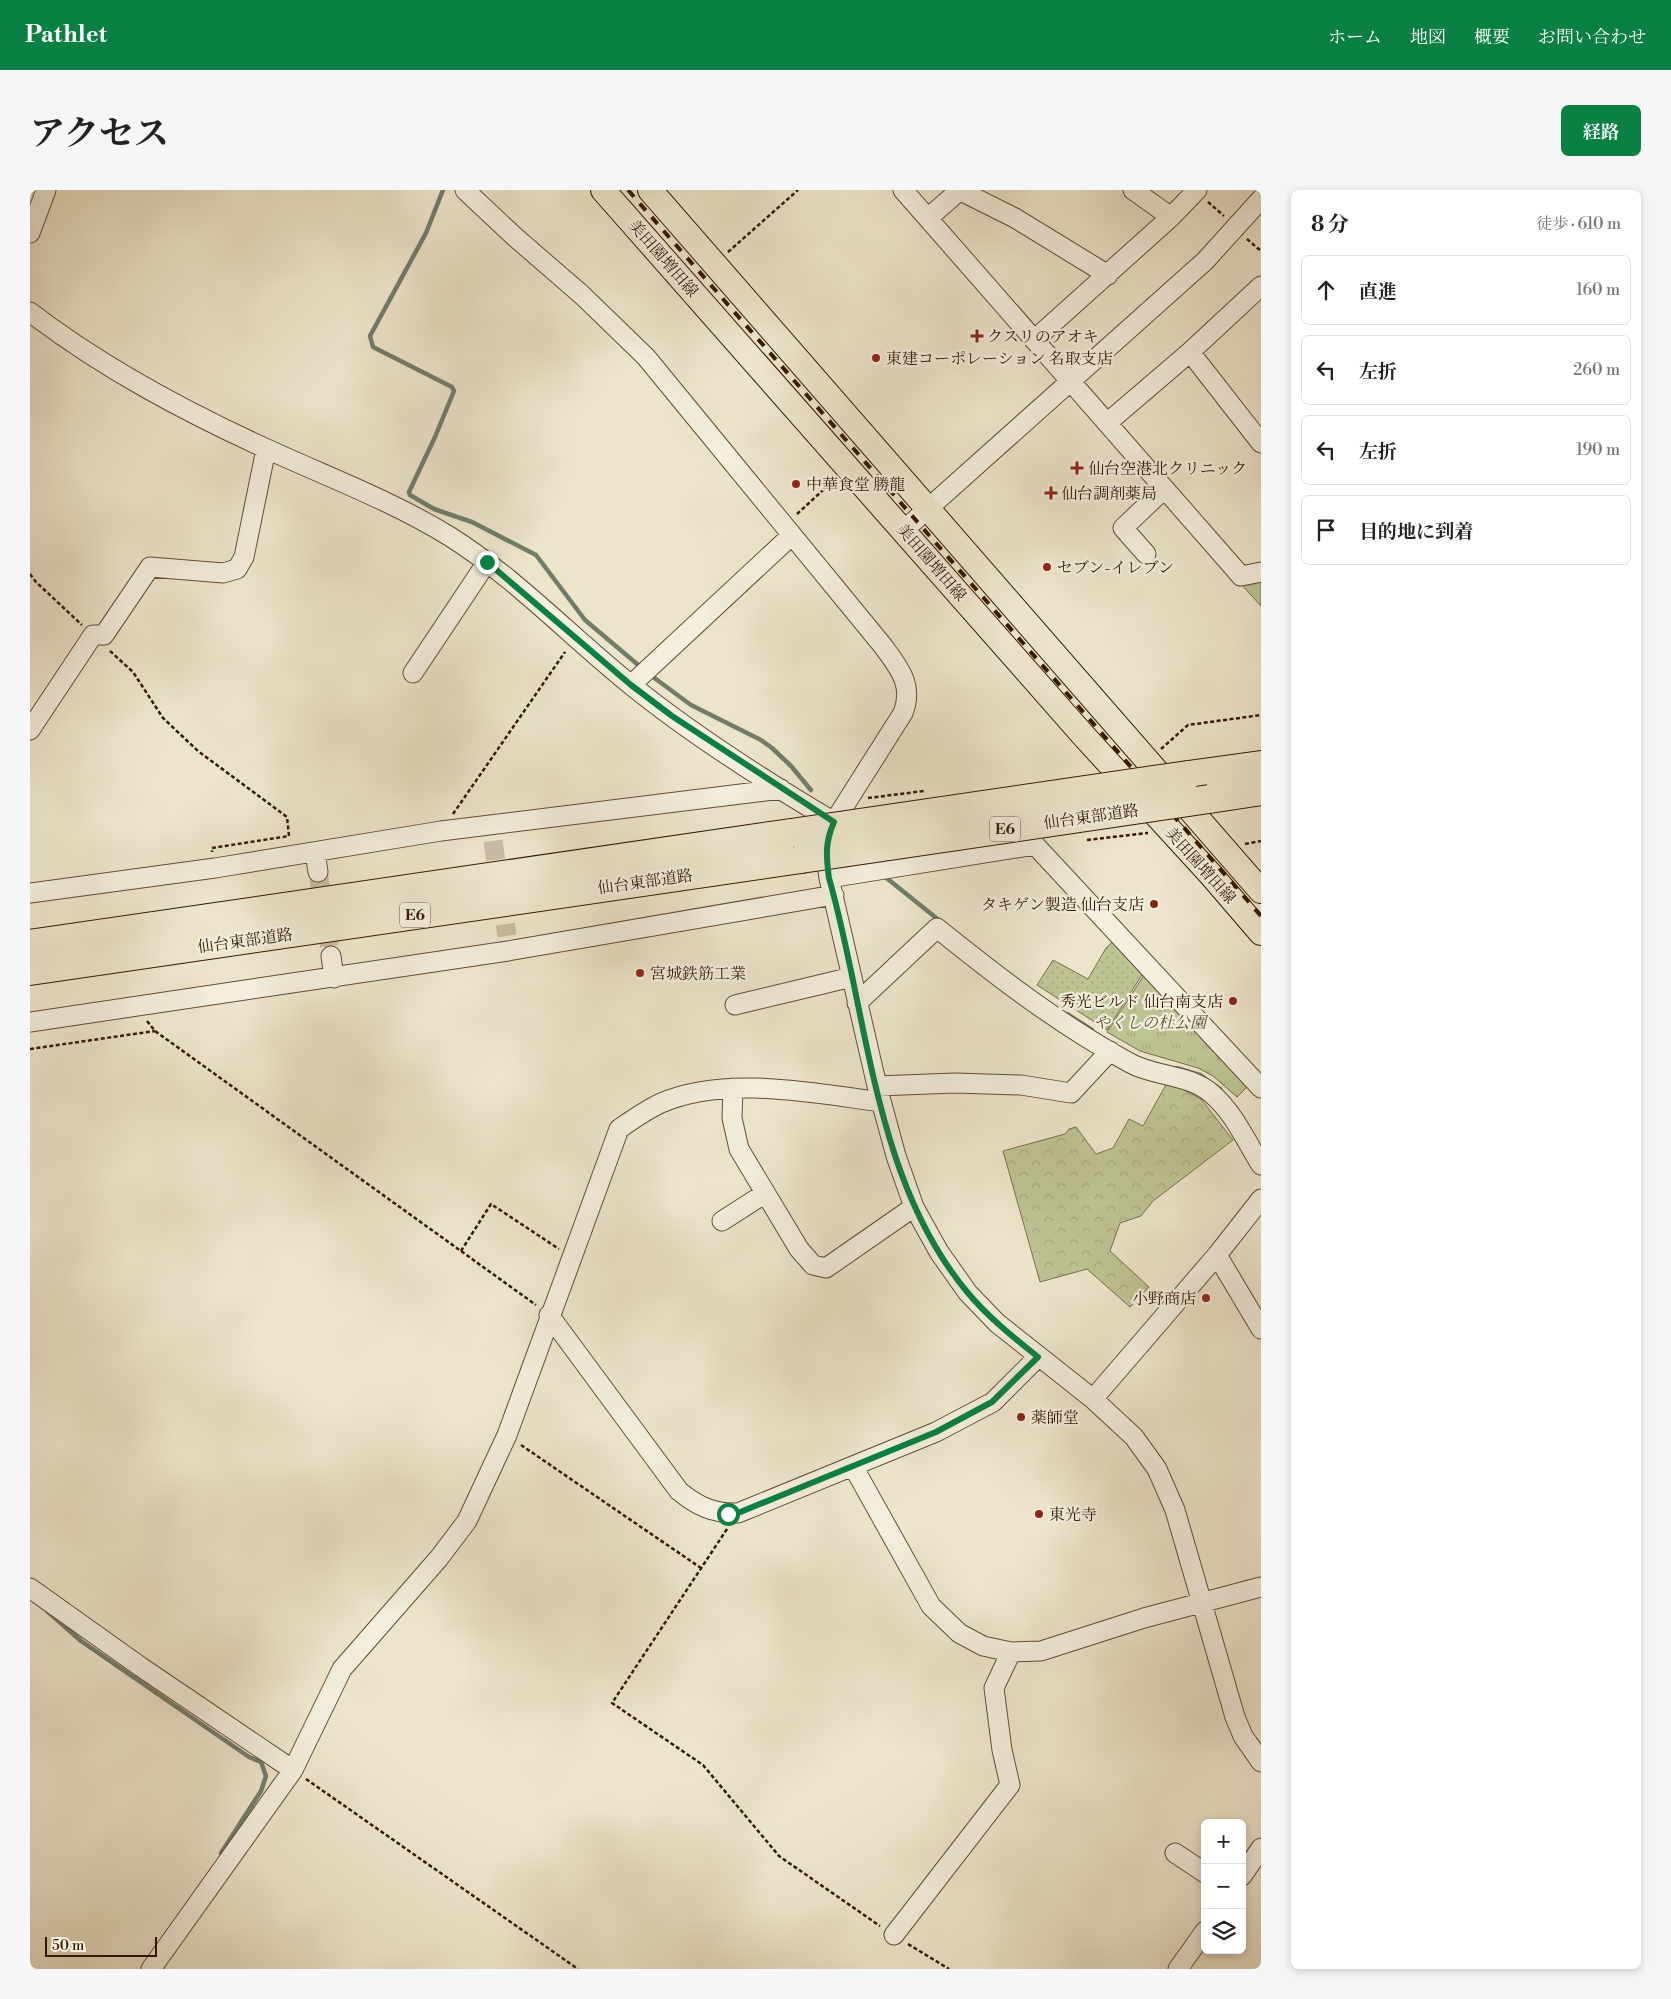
<!DOCTYPE html>
<html lang="ja">
<meta charset="utf-8">
<style>
body{margin:0;font-family:"Libre Bodoni","Noto Serif JP",serif;background:#f6f6f6;color:#222}
.controls{position:absolute;right:15px;bottom:15px;display:grid;overflow:hidden;border-radius:8px;box-shadow:0 2px 8px #0003}
.controls button{width:45px;height:45px;display:grid;place-items:center;padding:0;border:0;border-bottom:1px solid #e0e0e0;background:#fff;color:#222;font:25px sans-serif}
.scale{position:absolute;left:15px;bottom:12px;width:112px;box-sizing:border-box;padding-left:5px;border:2px solid #341900;border-top:0;font-size:14px;line-height:18px;white-space:nowrap;color:#341900;-webkit-text-stroke:4px #f3eedd;paint-order:stroke}
.stop{position:absolute;width:15px;height:15px;margin:-11px;border:4px solid #0b8043;border-radius:50%;background:#fff}
.stop.end{background:#0b8043;border-color:#fff;box-shadow:0 1px 5px #0008}
.list{margin:0;padding:0;list-style:none}
h2{display:flex;justify-content:space-between;align-items:center;height:65px;margin:0;padding:0 20px;font-size:21px}
h2 small{font-size:16px;font-weight:400;color:#767676}
.list li{display:grid;grid-template-columns:32px 1fr auto;gap:15px;align-items:center;box-sizing:border-box;height:70px;margin:0 10px 10px;padding:0 10px;border:1px solid #e0e0e0;border-radius:8px}
.list b{display:block;font-size:19px;white-space:nowrap}
.list em{font-size:16px;font-style:normal;color:#767676}
.icon{flex:none;width:28px;height:28px;fill:none;stroke:currentColor;stroke-width:2;stroke-linecap:round;stroke-linejoin:round}
.map{position:relative;flex:none;width:1231px;height:1779px;overflow:hidden;border-radius:8px}
header{display:flex;align-items:center;gap:30px;box-sizing:border-box;height:70px;padding:0 25px;background:#0b8043;color:#fff}
header strong{font-size:24px}
nav{display:flex;gap:28px;margin-inline-start:auto;font-size:18px}
.intro{display:flex;align-items:center;justify-content:space-between;box-sizing:border-box;height:120px;padding:0 30px}
h1{margin:0;font-size:35px}
.button{padding:12px 22px;border-radius:8px;background:#0b8043;color:#fff;font-size:18px;font-weight:700}
main{display:flex;gap:30px;padding:0 30px}
aside{flex:1;background:#fff;border-radius:8px;box-shadow:0 2px 8px #0003}
.map>svg:first-child{display:block}
.grass{fill:url(#grass-dots);stroke:#796e4a}
.forest{fill:url(#forest-crowns);stroke:#796e4a}
.park{fill:url(#park-tufts);stroke:#796e4a}
.lines{fill:none;stroke-linecap:round;stroke-linejoin:round}
.stream{stroke:#717d6b;stroke-width:4.5}
.minor-tunnel{stroke:#c8bca2;stroke-width:19;stroke-dasharray:19 9;stroke-linecap:butt}
.minor-casing{stroke:#624c33;stroke-width:21}
.major-casing{stroke:#341900;stroke-width:26}
.highway-casing{stroke:#341900;stroke-width:30}
.path{stroke:#341900;stroke-width:2.5;stroke-dasharray:4 2.5;stroke-linecap:butt}
.minor{stroke:#f3eedd;stroke-width:19}
.major{stroke:#ede5cb;stroke-width:24}
.highway{stroke:#ede5cb;stroke-width:28}
.rail{stroke:#341900;stroke-width:4;stroke-dasharray:9 9;stroke-linecap:butt}
.highway-bridge-casing{stroke:#341900;stroke-width:30;stroke-linecap:butt}
.highway-bridge{stroke:#ede5cb;stroke-width:28}
.route{stroke:#0b8043;stroke-width:6}
.poi-dot{fill:#8f2418;stroke:#f3eedd;stroke-width:2}
.labels{text-anchor:middle;stroke-width:4.5;stroke-linejoin:round;paint-order:stroke}
.shield{fill:#f3eedd;stroke:#6d5942;stroke-width:1}
.shield-label{font-size:15px;font-weight:bold;fill:#341900}
.street-label{font-size:16px;fill:#341900;stroke:#f3eedd}
.poi-label{font-size:16px;fill:#341900;stroke:#f3eedd;text-anchor:start}
.park-label{font-size:16px;font-style:italic;fill:#5d4c2c;stroke:#f3eedd}
</style>
<header>
<strong>Pathlet</strong>
<nav><a>ホーム</a><a>地図</a><a>概要</a><a>お問い合わせ</a></nav>
</header>
<div class="intro"><h1>アクセス</h1><a class="button">経路</a></div>
<main>
<div class="map">
<svg width="1231" height="1779" viewBox="0 0 1231 1779">
<defs>
<pattern id="grass-dots" width="8" height="8" patternUnits="userSpaceOnUse" patternTransform="scale(1.25)"><rect width="8" height="8" fill="#bec393"/><path d="M2 2h.1M6 6h.1" fill="none" stroke="#a4a77d" stroke-width="1.8" stroke-linecap="round"/></pattern>
<pattern id="forest-crowns" width="20" height="18" patternUnits="userSpaceOnUse" patternTransform="scale(1.25)"><rect width="20" height="18" fill="#bec393"/><path d="M2 6a3 3 0 1 1 6 0M12 15a3 3 0 1 1 6 0" fill="none" stroke="#a4a77d"/></pattern>
<pattern id="park-tufts" width="24" height="20" patternUnits="userSpaceOnUse" patternTransform="scale(1.25)"><rect width="24" height="20" fill="#bec393"/><path d="M3 7l-1-3M5 7V3M7 7l1-3M15 17l-1-3M17 17v-4M19 17l1-3" fill="none" stroke="#a4a77d"/></pattern>
</defs>
<rect width="100%" height="100%" fill="#ede5cb"/>
<filter id="stains"><feTurbulence type="fractalNoise" baseFrequency=".004" numOctaves="4"/><feColorMatrix values="0 0 0 0 .2 0 0 0 0 .09 0 0 0 0 .02 0 0 0 .5 -.17"/></filter>
<radialGradient id="worn" r=".72"><stop offset=".6" stop-color="#630" stop-opacity="0"/><stop offset="1" stop-color="#630" stop-opacity=".3"/></radialGradient>
<path class="grass" d="M1087,748L1115,780L1077,840L1007,795L1023,770L1058,789L1076,758Z"/>
<path class="forest" d="M1138,891L1171,909L1203,950L1123,1011L1111,1026L1090,1033L1080,1061L1119,1097L1100,1117L1057,1079L1010,1092L973,961L1035,944L1039,939L1046,937L1066,964L1083,958L1099,929L1113,936Z"/>
<path class="park" d="M1231,390V416L1211,394Z
M1116,782L1220,894L1207,907L1183,886L1168,878L1110,861L1077,842Z"/>
<g class="lines">
<path class="stream" d="M413,0L396,43L340,146L343,157L422,197L424,201L405,247L379,302L380,305L404,319L442,332L506,365L555,430L613,479
M619,484L661,515L731,550L742,558L761,576L781,600
M854,686L910,731
M1037,824L1062,840
M1146,878L1170,885L1190,899
M17,1421L51,1451L219,1567L231,1572L236,1586L231,1601L191,1663"/>
<path class="minor-tunnel" d="M463,651L477,746
M288,682L301,766"/>
<defs>
<path id="minor" d="M435,0L485,47L552,105L616,167L853,456C869,478 884,495 873,523L804,632L798,646L795,660L799,688L847,896L866,966L884,1017L909,1062L938,1103L967,1133L1063,1209L1104,1247L1127,1279L1145,1320L1205,1527L1213,1546L1231,1572
M873,0L1211,386L1231,382
M929,0L985,28L1078,85
M1103,0L1141,27
M898,28L930,0
M0,43L16,0
M0,122C73,178 154,221 237,259C298,287 362,311 419,346C486,388 540,446 601,495C664,546 735,591 804,632
M1004,150L1141,27L1167,0
M1160,162L1231,253
M1077,233L1160,162L1231,96
M874,340L1175,71L1231,9
M1116,364L1093,338L1134,299
M383,483L457,372
M601,495L762,345
M0,540L63,445H74L120,377L193,383L207,379L214,367L236,259
M285,662L288,682
M799,688L1005,655L1231,898
M0,703L185,678L411,641L751,599
M301,766L304,788
M827,813L907,738C969,788 1030,835 1100,873C1125,887 1160,884 1182,904C1204,923 1216,951 1231,975
M705,815L822,787
M0,832L478,761L804,705
M847,896L925,893L991,895L1041,903L1080,861
M703,898L702,928L709,959L769,1059L783,1075L796,1078L884,1017
M692,1031L734,1004
M1187,1065L1231,1139
M519,1125L649,1301C667,1316 684,1324 708,1323L906,1242L963,1212L1008,1167
M1063,1209L1187,1065L1231,1009
M824,1278L901,1416L929,1443L953,1456L981,1462L1011,1461L1114,1428L1231,1397
M0,1398L111,1477L263,1580
M1145,1663L1175,1683
M1212,1686L1231,1658
M864,1745L980,1595L972,1560L964,1498L981,1462
M121,1779L263,1580L312,1479L409,1368L437,1331L477,1245L589,939C602,930 616,920 631,913C696,885 783,903 851,912
M1148,1779L1175,1741"/>
<path id="major" d="M573,0L1053,545L1182,686L1231,743
M620,0L1231,701"/>
<path id="highway" d="M1158,585L1231,575
M1179,609L1231,601
M0,754L761,643
M0,781L771,669"/>
</defs>
<use href="#minor" class="minor-casing"/>
<use href="#major" class="major-casing"/>
<use href="#highway" class="highway-casing"/>
<path class="path" d="M1178,12L1194,26
M1217,49L1231,61
M698,62L768,0
M767,324L803,291
M0,384L6,392L52,435
M80,461L103,482L133,528L168,561L257,627L259,646L182,658V662
M1131,559L1158,535L1231,525
M838,608L894,601
M423,624L535,462
M1057,650L1118,643
M1215,654L1231,651
M117,831L125,841L506,1115
M0,859L125,841
M431,1061L461,1014L529,1059
M491,1255L671,1378
M697,1339L582,1513L673,1575L749,1666L850,1736
M276,1589L548,1779
M878,1754L919,1779"/>
<use href="#minor" class="minor"/>
<use href="#major" class="major"/>
<use href="#highway" class="highway"/>
<path class="rail" d="M598,0L1231,726"/>
<defs>
<path id="highway-bridge" d="M761,643L1158,585
M771,669L1179,609"/>
</defs>
<use href="#highway-bridge" class="highway-bridge-casing"/>
<use href="#highway-bridge" class="highway-bridge"/>
</g>
<g class="lines">
<path class="route" d="M457,372L601,495L642,526L804,632C795,652 796,666 799,688C838,824 843,990 938,1103C958,1127 983,1147 1008,1167L962,1212L906,1242L708,1323L698,1324"/>
</g>
<g class="poi-dot">
<path d="M944.5 138.5h5v5h5v5h-5v5h-5v-5h-5v-5h5z"/>
<circle cx="846" cy="168" r="5"/>
<path d="M1044.5 270.5h5v5h5v5h-5v5h-5v-5h-5v-5h5z"/>
<circle cx="766" cy="294" r="5"/>
<path d="M1018.5 295.5h5v5h5v5h-5v5h-5v-5h-5v-5h5z"/>
<circle cx="1017" cy="377" r="5"/>
<circle cx="1124" cy="714" r="5"/>
<circle cx="610" cy="783" r="5"/>
<circle cx="1203" cy="811" r="5"/>
<circle cx="1176" cy="1108" r="5"/>
<circle cx="991" cy="1227" r="5"/>
<circle cx="1009" cy="1324" r="5"/>
</g>
<g class="labels">
<g class="shield">
<rect x="960" y="626.5" width="30" height="25" rx="4"/>
<rect x="370" y="712.5" width="30" height="25" rx="4"/>
</g>
<g class="shield-label">
<text x="975" y="644">E6</text>
<text x="385" y="730">E6</text>
</g>
<g class="street-label">
<text transform="translate(634 68) rotate(49)" y="6">美田園増田線</text>
<text transform="translate(902 372) rotate(49)" y="6">美田園増田線</text>
<text transform="translate(1061 626) rotate(-8)" y="6">仙台東部道路</text>
<text transform="translate(1171 675) rotate(48)" y="6">美田園増田線</text>
<text transform="translate(615 691) rotate(-8)" y="6">仙台東部道路</text>
<text transform="translate(215 750) rotate(-8)" y="6">仙台東部道路</text>
</g>
<g class="poi-label">
<text x="957" y="152">クスリのアオキ</text>
<text x="856" y="174">東建コーポレーション 名取支店</text>
<text x="1058" y="284">仙台空港北クリニック</text>
<text x="776" y="300">中華食堂 勝龍</text>
<text x="1031" y="309">仙台調剤薬局</text>
<text x="1027" y="383">セブン-イレブン</text>
<text x="1114" y="720" text-anchor="end">タキゲン製造 仙台支店</text>
<text x="620" y="789">宮城鉄筋工業</text>
<text x="1193" y="817" text-anchor="end">秀光ビルド 仙台南支店</text>
<text x="1166" y="1114" text-anchor="end">小野商店</text>
<text x="1001" y="1233">薬師堂</text>
<text x="1019" y="1330">東光寺</text>
</g>
<g class="park-label">
<text x="1120" y="838">やくしの杜公園</text>
</g>
</g>
<rect width="100%" height="100%" filter="url(#stains)"/>
<rect width="100%" height="100%" fill="url(#worn)"/>
</svg>
<div class="controls">
<button>+</button>
<button>−</button>
<button><svg class="icon" aria-label="layers" viewBox="0 0 24 24"><path d="M12 4l9 5-9 5-9-5zM3 14l9 5 9-5"/></svg></button>
</div>
<div class="scale">50 m</div>
<div class="stop" style="left:698px;top:1324px"></div>
<div class="stop end" style="left:457px;top:372px"></div>
</div>
<aside>
<h2>8 分<small>徒歩 · 610 m</small></h2>
<ul class="list">
<li><svg class="icon" aria-label="ahead" viewBox="0 0 24 24"><path d="M12 20V5M6 11l6-6 6 6"/></svg><div><b>直進</b></div><em>160 m</em></li>
<li><svg class="icon" aria-label="left" viewBox="0 0 24 24"><path d="M17 20v-9H6M10 6l-5 5 5 5"/></svg><div><b>左折</b></div><em>260 m</em></li>
<li><svg class="icon" aria-label="left" viewBox="0 0 24 24"><path d="M17 20v-9H6M10 6l-5 5 5 5"/></svg><div><b>左折</b></div><em>190 m</em></li>
<li><svg class="icon" aria-label="arrive" viewBox="0 0 24 24"><path d="M6 21V4h12l-3 4 3 4H6"/></svg><div><b>目的地に到着</b></div></li>
</ul>
</aside>
</main>
